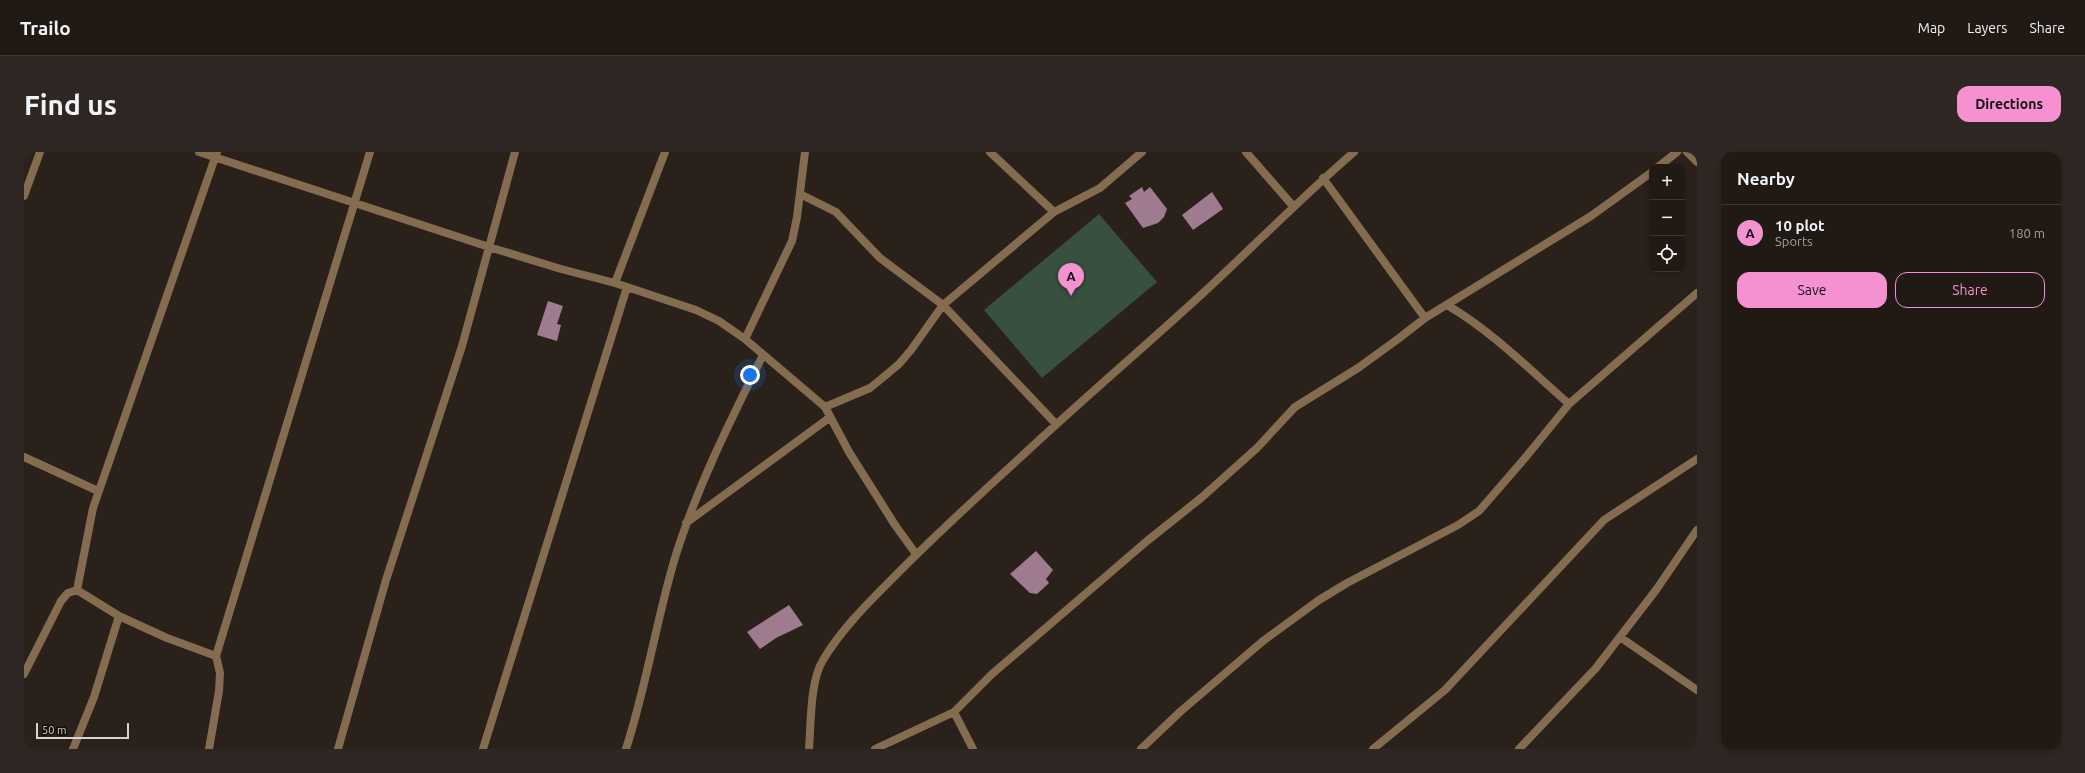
<!DOCTYPE html>
<meta charset="utf-8">
<style>
body{margin:0;font-family:Ubuntu,sans-serif;background:#2d2622;color:#f1f3f6}
.controls{position:absolute;right:12px;top:12px;display:grid;overflow:hidden;border-radius:8px;box-shadow:0 2px 6px #0003}
.controls button{width:36px;height:36px;display:grid;place-items:center;padding:0;border:0;border-bottom:1px solid #3d3834;background:#201914;color:#f1f3f6;font:20px sans-serif}
.scale{position:absolute;left:12px;bottom:10px;width:93px;box-sizing:border-box;padding-left:4px;border:2px solid #d9d3cf;border-top:0;font-size:11px;line-height:14px;white-space:nowrap;color:#d9d3cf;-webkit-text-stroke:3px #0f0c09;paint-order:stroke}
.you{position:absolute;left:726px;top:223px;width:14px;height:14px;margin:-10px;border:3px solid #fff;border-radius:50%;background:#1a73e8;box-shadow:0 0 0 6px #1a73e833}
.badge{display:grid;place-items:center;width:26px;height:26px;border-radius:50%;background:#f590d1;color:#111;font-size:13px;font-weight:700}
.pin{position:absolute;translate:-50% -33px;filter:drop-shadow(0 1px 2px #0008)}
.pin::after{content:'';position:absolute;top:21px;width:14px;height:12px;background:inherit;clip-path:polygon(0 0,100% 0,50% 100%)}
.list{margin:0;padding:0;list-style:none}
h2{display:flex;justify-content:space-between;align-items:center;height:52px;margin:0;padding:0 16px;font-size:17px}
h2 small{font-size:13px;font-weight:400;color:#a2a0a0}
.list li{display:grid;grid-template-columns:26px 1fr auto;gap:12px;align-items:center;box-sizing:border-box;height:56px;padding:0 16px;border-top:1px solid #3d3834}
.list b{display:block;font-size:15px;white-space:nowrap}
.list p{margin:0;font-size:13px;white-space:nowrap;color:#a2a0a0}
.list em{font-size:13px;font-style:normal;color:#a2a0a0}
.actions{display:flex;gap:8px;padding:12px 16px}
.actions a{flex:1;padding:9px 0;border:1px solid #f590d1;border-radius:12px;text-align:center;font-size:14px;color:#f590d1}
.actions .main{background:#f590d1;color:#111}
.icon{flex:none;width:22px;height:22px;fill:none;stroke:currentColor;stroke-width:2;stroke-linecap:round;stroke-linejoin:round}
.map{position:relative;flex:none;width:1673px;height:597px;overflow:hidden;border-radius:12px}
header{display:flex;align-items:center;gap:24px;box-sizing:border-box;height:56px;padding:0 20px;background:#201914;border-bottom:1px solid #3d3834}
header strong{font-size:19px}
nav{display:flex;gap:22px;margin-inline-start:auto;font-size:14px}
.intro{display:flex;align-items:center;justify-content:space-between;box-sizing:border-box;height:96px;padding:0 24px}
h1{margin:0;font-size:28px}
.button{padding:10px 18px;border-radius:12px;background:#f590d1;color:#111;font-size:14px;font-weight:700}
main{display:flex;gap:24px;padding:0 24px}
aside{flex:1;background:#201914;border-radius:12px;box-shadow:0 2px 6px #0003}
.map>svg:first-child{display:block}
.green{fill:#37513e}
.building{fill:#9f7b90}
.lines{fill:none;stroke-linecap:round;stroke-linejoin:round}
.minor{stroke:#846c50;stroke-width:8}
.tertiary{stroke:#846c50;stroke-width:8}
</style>
<header>
<strong>Trailo</strong>
<nav><a>Map</a><a>Layers</a><a>Share</a></nav>
</header>
<div class="intro"><h1>Find us</h1><a class="button">Directions</a></div>
<main>
<div class="map">
<svg width="1673" height="597" viewBox="0 0 1673 597">
<rect width="100%" height="100%" fill="#2a211b"/>
<path class="green" d="M1075,62L1133,130L1018,226L960,158Z"/>
<path class="building" d="M1118,35L1120,40L1126,35L1143,57L1140,65L1134,71L1119,76L1101,51L1108,47L1105,44Z
M1188,40L1199,57L1169,78L1158,63Z
M524,149L539,154L533,172L537,173L533,189L513,183Z
M1012,399L1029,418L1022,427L1025,431L1013,442L1006,441L986,422Z
M765,453L779,473L752,486L736,497L723,480Z"/>
<g class="lines">
<path class="minor" d="M175,0L465,95L537,117L591,131L672,158L695,169L721,187L801,255L825,300L871,373L892,402
M966,0L1030,60
M1222,0L1269,54
M1634,15L1653,0
M1299,26L1401,166
M776,42L812,60L856,106L919,153L1032,272
M591,131L641,0
M1423,153C1469,180 1505,217 1545,252
M721,187L768,89L773,65L781,0
M801,255L846,236L862,223L875,212L887,198L919,153L1030,60L1076,36L1118,0
M0,305L74,339
M662,371L805,266
M53,438L95,464L143,486L192,504
M1596,485L1673,538
M0,522L37,449L44,441L53,438L69,356L193,0
M930,560L949,597
M49,597L70,545L95,464
M185,597L195,539L196,521L192,504L346,0
M314,597L362,428L438,194L491,0
M459,597L603,135
M602,597C622,535 632,471 650,409C672,337 706,269 739,203
M785,597C787,571 786,529 799,508C817,478 842,453 866,429C909,385 954,344 999,303C1058,248 1119,196 1178,142C1229,95 1278,45 1330,0
M851,597L930,560L968,522L1123,389L1177,346L1233,296L1271,255L1334,216L1374,187L1401,166L1567,64L1628,20
M1117,597L1157,559L1239,489L1295,448L1323,431L1434,373L1455,359L1501,306L1545,252L1673,141
M1349,597L1421,538L1580,368L1673,307
M1495,597L1572,516L1632,438L1673,378"/>
<path class="tertiary" d="M1663,0L1673,10
M0,44L16,0"/>
</g>
</svg>
<div class="controls">
<button>+</button>
<button>−</button>
<button><svg class="icon" aria-label="locate" viewBox="0 0 24 24"><circle cx="12" cy="12" r="6"/><path d="M12 2v4M12 18v4M2 12h4M18 12h4"/></svg></button>
</div>
<div class="scale">50 m</div>
<div class="you"></div>
<div class="pin badge" style="left:1047px;top:144px">A</div>
</div>
<aside>
<h2>Nearby<small></small></h2>
<ul class="list">
<li><span class="badge">A</span><div><b>10 plot</b><p>Sports</p></div><em>180 m</em></li>
</ul>
<div class="actions"><a class="main">Save</a><a>Share</a></div>
</aside>
</main>
